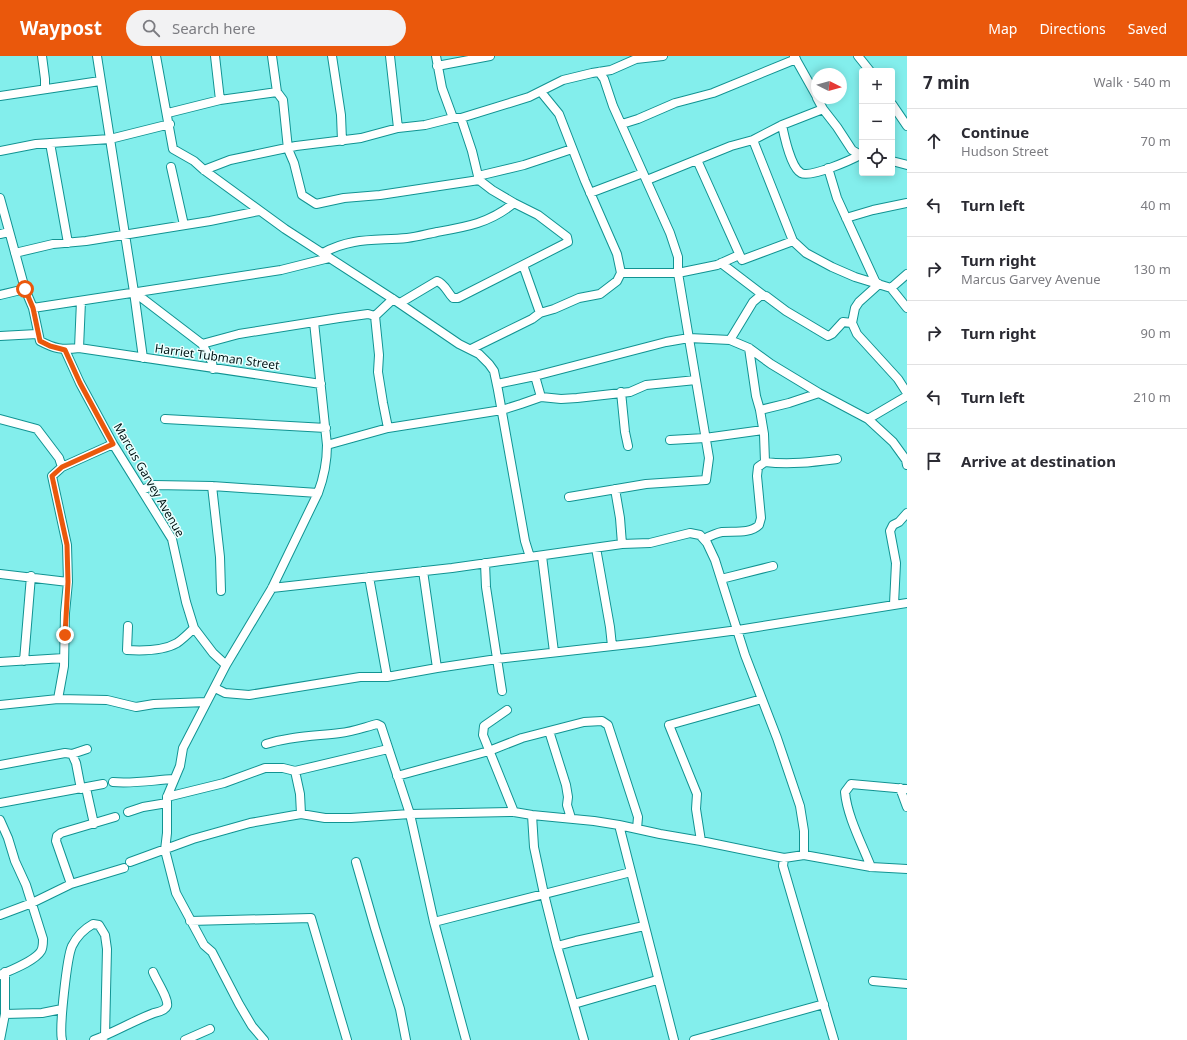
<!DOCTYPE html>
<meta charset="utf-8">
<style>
body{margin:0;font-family:"Noto Sans",sans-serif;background:#f2f2f3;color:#2b2b33}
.controls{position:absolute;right:12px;top:12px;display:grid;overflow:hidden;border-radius:4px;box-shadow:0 2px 10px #0003}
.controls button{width:36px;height:36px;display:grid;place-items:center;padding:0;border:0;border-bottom:1px solid #e1e1e2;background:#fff;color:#2b2b33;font:20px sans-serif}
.compass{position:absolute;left:811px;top:12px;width:36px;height:36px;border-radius:50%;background:#fff;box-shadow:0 2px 10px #0003;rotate:96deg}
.stop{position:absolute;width:12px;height:12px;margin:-9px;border:3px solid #ea580c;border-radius:50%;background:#fff}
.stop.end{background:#ea580c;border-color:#fff;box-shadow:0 1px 4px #0008}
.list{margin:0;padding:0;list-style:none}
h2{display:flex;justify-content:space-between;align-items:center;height:52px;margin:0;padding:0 16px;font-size:17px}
h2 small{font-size:13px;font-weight:400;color:#7c7c81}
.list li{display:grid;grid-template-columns:26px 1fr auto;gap:12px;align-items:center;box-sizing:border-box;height:64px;padding:0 16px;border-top:1px solid #e1e1e2}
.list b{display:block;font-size:15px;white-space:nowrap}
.list p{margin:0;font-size:13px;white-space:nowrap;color:#7c7c81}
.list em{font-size:13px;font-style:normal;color:#7c7c81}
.icon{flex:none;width:22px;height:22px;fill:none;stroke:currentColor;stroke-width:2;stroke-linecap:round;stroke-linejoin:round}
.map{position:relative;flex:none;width:907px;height:984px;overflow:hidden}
header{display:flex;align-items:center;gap:24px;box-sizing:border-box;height:56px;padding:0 20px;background:#ea580c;color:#fff}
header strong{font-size:19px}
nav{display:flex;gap:22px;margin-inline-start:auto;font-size:14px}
.search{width:280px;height:36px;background:#f2f2f3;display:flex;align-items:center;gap:10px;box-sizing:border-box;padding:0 14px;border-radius:22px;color:#7c7c81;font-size:15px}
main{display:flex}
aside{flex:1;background:#fff}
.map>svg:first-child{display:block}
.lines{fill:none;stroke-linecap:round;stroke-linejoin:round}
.minor-casing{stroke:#119392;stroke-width:10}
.minor{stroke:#fff;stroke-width:8}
.route{stroke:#ea580c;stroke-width:5}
.labels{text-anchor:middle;stroke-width:3;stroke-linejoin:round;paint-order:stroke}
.street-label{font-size:12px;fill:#001515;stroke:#ecfffe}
</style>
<header>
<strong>Waypost</strong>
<div class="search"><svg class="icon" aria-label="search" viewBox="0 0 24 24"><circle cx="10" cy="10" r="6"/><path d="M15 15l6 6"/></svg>Search here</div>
<nav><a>Map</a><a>Directions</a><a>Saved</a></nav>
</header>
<main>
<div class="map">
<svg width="907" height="984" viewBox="0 0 907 984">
<rect width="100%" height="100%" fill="#83eeec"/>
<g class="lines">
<defs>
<path id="minor" d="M42,0L45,23V33
M97,0L134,236L143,302
M156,0L173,93L194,105L204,114L285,173L393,243L459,288L479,298L489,308L494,315L498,334L525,485L530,501
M215,0L220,44
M272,0L277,36L283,44L288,93L294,107L302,139L316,148L344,142L380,139L479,124
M332,0L341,59L342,85
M390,0L398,72
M436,0L442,32L453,62
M794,0L817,41
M858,0L870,15
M437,10L490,0
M541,36L559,58L585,125L617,198L621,217
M0,40L100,25
M817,42L823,53L837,71L852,94L857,97L862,98
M892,48L907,70
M168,57L220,44L277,36
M622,68L638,63L675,47L713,37L796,3
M782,69C784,79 791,112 801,117C811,122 851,104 862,98
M753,84L793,185L806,197L832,211L855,221L891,232L907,252
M50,87L68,187
M0,95L36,88L110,83L170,68
M697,104L742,204L793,185
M892,105L907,109
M171,111L184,169
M828,112L837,142L876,227
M204,114L230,104L296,90L361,82L398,72L425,69L453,62H461L529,41L563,24L592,17L611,14L636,3L663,0
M478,120L524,109L572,93
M647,124L731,90L753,84L782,69L823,53
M590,137L643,117
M0,142L25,233L33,252L40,285C55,293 62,294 79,292L321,328
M846,162L873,154L907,147
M0,178L9,176
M15,197L53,188L86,185L210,165L259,155
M323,197C352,181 376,185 407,182C417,181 427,178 437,176C466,171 490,167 514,147
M721,207L763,239
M523,209L540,257
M879,228L859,246L855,252L852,267L857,278L898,323L907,337
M891,232L907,218
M134,236L202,288L212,306L213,313
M0,239L25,233
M400,247L437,225C445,228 447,236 453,242H458L568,186L567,181L538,159L514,147L492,134L479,124L472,95L461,62
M33,252L281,214L329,202
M0,280L37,278
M730,284L753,246L760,240H766L786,255L828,280L832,278L843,266L852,267
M202,288L239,278L339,262L368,258L375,260
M79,292L81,245
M471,293L532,263L540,257L554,253L579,242L600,238L617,225L621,217H678L717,209L739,199
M65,294L80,327L113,388L172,483L186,546L194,572L213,597L226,609
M535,320L541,341
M497,328L535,320L666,286L689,282L730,284L749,292L771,308L819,337L868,363L893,386L906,404L907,409
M621,336L625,376L628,390
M760,354L789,347L819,337
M0,363L37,373L59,402L62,411
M165,363L326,372
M868,363L907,340
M388,372L383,347L378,316L379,299L375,260L393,243
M670,384L705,382L763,374
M327,389L388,372L502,354L521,348L541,341L561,343L577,342L630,336L646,329L696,324
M765,406C790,409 813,406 837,403
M212,430L220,501L221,535
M615,433L620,462L622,488
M142,434L154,429L212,430L318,437
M569,441L646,428L706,424L709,402L678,217V201L670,177L613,50L604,23L599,16
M704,483C710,480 716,477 722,476C734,475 750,478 759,469L761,462L757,420L758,411L765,406L764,378L760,354L756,340L749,292
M596,492L610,571L612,590
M542,500L554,596
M485,507L486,531L502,635
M423,515L437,612
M0,518L68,526
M369,521L387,621
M721,523L773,510
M272,532L452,512L622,488L650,487L690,477L700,479L707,487L715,504L745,599L777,682L800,750L804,775V799
M894,548L896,507L890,475L893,469L899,466L907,457
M128,570L127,594C143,595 163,595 177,587C183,583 189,577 194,572
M24,605L31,520
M0,606L64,602
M215,632L225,637L249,639L360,621H387L437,612L497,603L648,586L738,574L907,547
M58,643L64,610L65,557L68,526L67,489L52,420L62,411L113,388
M0,649L58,643L107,644L136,651L154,648L206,646
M507,654L484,670L483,679L514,756
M549,675L566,729L568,741L567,749L571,762
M266,688C291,680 315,680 340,677C352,676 365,671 377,668L381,670L410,758L434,866L466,984
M72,698L76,707L81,733
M0,709L65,697L72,698L87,693
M295,715L300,738L301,758
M397,720L489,695L522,682L584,666L602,665L608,669L638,761L637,773
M113,726C133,728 154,724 174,723
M86,732L94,768
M900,732L907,751
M167,741L224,727L265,712H283L295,715L388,693
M0,747L103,728
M128,756L143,751L167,747
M532,759L534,791L544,838L557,890L584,984
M0,764L8,782L15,805L26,829L43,883C43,887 43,892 41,895C35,905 11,914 0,919
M619,769L674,984
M701,785L696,753L697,738L669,669L762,643
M784,802L783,810L834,984
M130,806L193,783L250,767L301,758L325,762H351L410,758L514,756L532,759L594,765L619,769L660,778L701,785L784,802L804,799L871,811L907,813
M356,806L375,872L400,953L406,984
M871,811C862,788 847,760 845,736L851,728L907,733
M71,828L56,785L57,780L61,777L115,761
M0,859L32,847L71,828L124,812
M190,865L311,862L347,984
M434,866L631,816
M557,890L576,885L644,870
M873,925L907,928
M574,948L657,924
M5,958L42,957L62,953
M0,984L5,958V916
M62,984C59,972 67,901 72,890C77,880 84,873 93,868L99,869L105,879L107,893L105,980
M94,984C115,976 133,965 154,957C158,956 165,955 167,950C169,943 156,924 153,916
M185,984L210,973
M264,984L252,970L239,948L212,896L204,889L176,837L165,794L167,777V741L180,710L183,692L226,609L272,532L318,437C324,421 327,406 327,389L314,266
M694,984L824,948"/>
</defs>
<use href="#minor" class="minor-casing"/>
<use href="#minor" class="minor"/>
</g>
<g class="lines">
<path class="route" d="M25,233L33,252L40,285L50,290L65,294L80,327L113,388L62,411L52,420L67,489L68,526L65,579"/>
</g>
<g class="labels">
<g class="street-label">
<text transform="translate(217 301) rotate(8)" y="4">Harriet Tubman Street</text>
<text transform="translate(149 424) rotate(60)" y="4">Marcus Garvey Avenue</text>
</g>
</g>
</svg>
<div class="controls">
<button>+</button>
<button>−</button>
<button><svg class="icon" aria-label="locate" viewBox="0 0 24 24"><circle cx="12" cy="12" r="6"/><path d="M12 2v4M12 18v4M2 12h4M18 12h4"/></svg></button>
</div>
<svg class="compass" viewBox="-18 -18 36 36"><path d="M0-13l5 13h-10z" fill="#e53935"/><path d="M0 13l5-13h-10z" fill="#7c7c81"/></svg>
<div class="stop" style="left:25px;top:233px"></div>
<div class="stop end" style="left:65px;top:579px"></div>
</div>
<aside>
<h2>7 min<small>Walk · 540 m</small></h2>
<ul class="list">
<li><svg class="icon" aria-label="ahead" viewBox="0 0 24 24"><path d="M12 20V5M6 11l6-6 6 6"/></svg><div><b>Continue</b><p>Hudson Street</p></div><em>70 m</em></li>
<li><svg class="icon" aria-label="left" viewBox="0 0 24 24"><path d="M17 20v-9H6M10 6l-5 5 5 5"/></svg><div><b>Turn left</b></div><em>40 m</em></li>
<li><svg class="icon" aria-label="right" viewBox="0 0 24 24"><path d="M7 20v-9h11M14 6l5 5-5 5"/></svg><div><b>Turn right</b><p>Marcus Garvey Avenue</p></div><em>130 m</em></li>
<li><svg class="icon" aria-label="right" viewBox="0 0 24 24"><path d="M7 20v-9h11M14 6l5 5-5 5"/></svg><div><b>Turn right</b></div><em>90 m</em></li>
<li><svg class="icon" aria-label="left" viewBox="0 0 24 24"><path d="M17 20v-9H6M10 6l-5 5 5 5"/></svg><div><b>Turn left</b></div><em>210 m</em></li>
<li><svg class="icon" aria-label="arrive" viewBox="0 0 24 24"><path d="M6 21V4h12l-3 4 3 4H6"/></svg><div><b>Arrive at destination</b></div></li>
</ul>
</aside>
</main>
